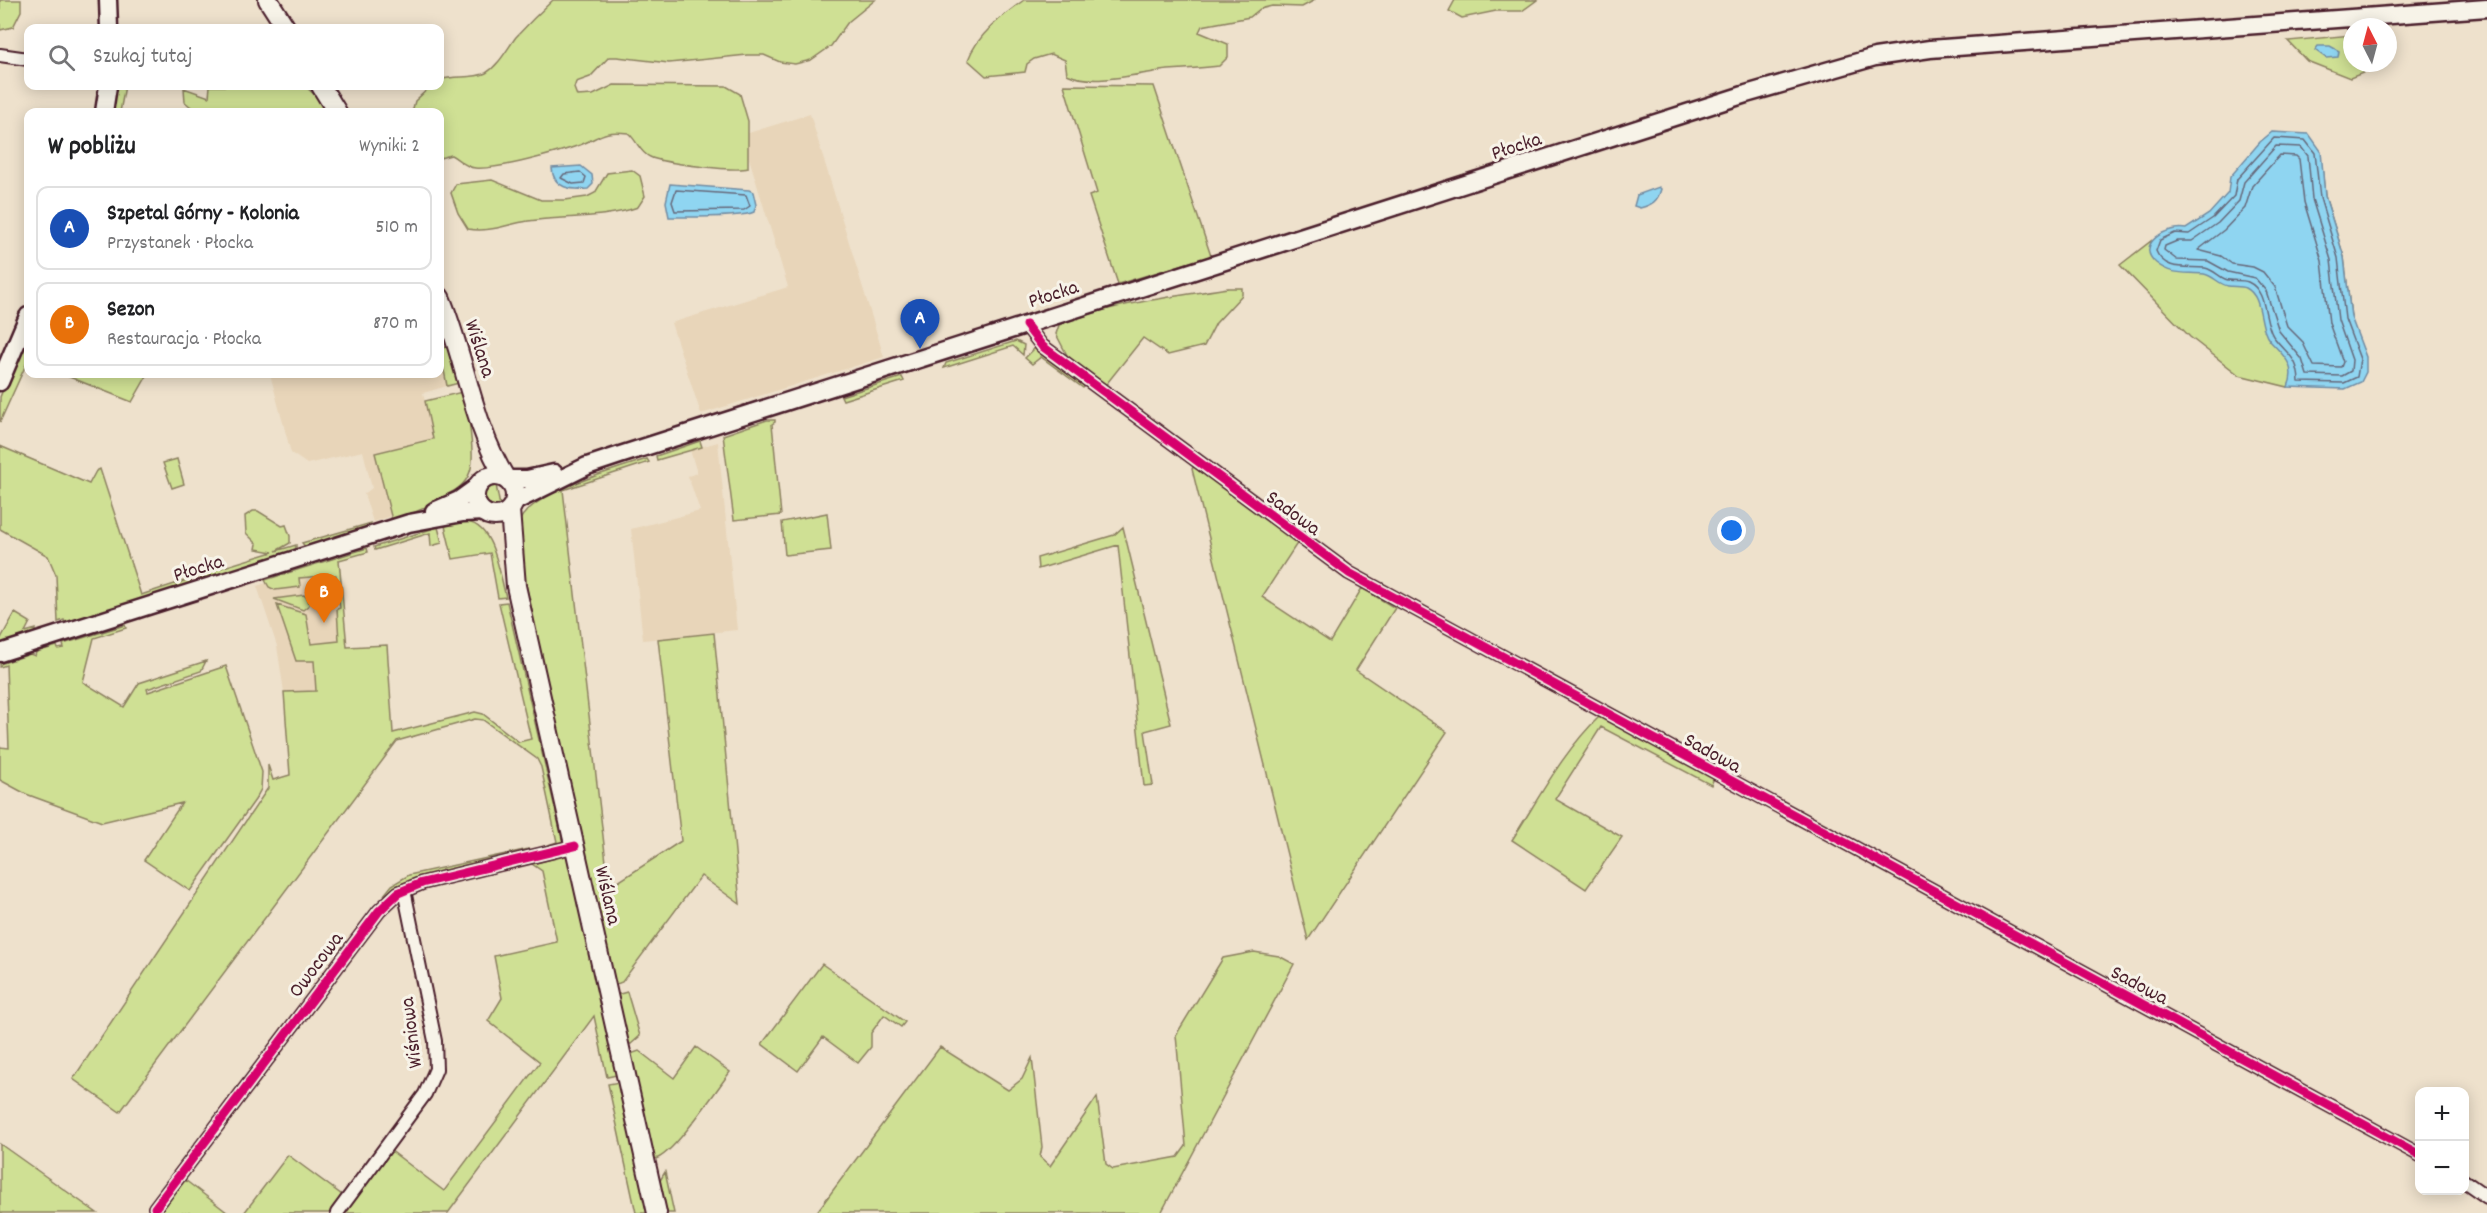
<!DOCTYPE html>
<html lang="pl">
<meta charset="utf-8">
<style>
body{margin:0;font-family:Dekko,sans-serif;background:#f6f6f6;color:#202124}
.controls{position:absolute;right:18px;bottom:18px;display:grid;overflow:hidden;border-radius:12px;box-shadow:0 3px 15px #0003}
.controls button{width:54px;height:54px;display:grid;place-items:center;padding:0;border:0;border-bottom:2px solid #e0e0e0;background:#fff;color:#202124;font:30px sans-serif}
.compass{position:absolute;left:2343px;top:18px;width:54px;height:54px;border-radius:50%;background:#fff;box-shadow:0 3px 15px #0003;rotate:354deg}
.you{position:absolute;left:1732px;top:531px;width:21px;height:21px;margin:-15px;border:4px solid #fff;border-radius:50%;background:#1a73e8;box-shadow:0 0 0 9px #1a73e833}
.badge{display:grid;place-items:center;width:39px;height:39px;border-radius:50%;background:#d1495b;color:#fff;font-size:20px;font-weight:700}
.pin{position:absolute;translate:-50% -50px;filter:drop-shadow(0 2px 3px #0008)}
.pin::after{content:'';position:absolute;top:32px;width:21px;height:18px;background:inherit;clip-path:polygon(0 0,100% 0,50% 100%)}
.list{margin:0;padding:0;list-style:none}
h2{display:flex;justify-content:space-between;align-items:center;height:78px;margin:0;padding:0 24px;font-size:26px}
h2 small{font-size:20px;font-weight:400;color:#757577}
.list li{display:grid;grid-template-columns:39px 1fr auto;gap:18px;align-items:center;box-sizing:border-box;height:84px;margin:0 12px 12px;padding:0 12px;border:2px solid #e0e0e0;border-radius:12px}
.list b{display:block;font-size:22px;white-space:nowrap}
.list p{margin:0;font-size:20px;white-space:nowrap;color:#757577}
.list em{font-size:20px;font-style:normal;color:#757577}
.icon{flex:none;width:33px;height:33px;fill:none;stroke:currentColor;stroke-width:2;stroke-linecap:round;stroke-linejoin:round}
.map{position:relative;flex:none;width:2487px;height:1213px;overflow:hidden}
.search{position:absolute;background:#fff;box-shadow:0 3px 15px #0003;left:24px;top:24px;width:420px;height:66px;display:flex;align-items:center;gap:15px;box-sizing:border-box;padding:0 21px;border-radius:12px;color:#757577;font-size:22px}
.panel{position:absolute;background:#fff;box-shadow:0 3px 15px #0003;left:24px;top:108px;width:420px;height:270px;border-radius:12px}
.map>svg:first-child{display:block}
.built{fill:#e8d5b9}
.green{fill:#cfe094;stroke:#8c8060;stroke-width:1.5}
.water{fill:#8fd5f1;stroke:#738ca2;stroke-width:1.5}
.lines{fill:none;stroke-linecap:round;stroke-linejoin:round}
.shore{stroke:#66687a;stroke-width:1.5}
.minor-casing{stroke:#4a1f2b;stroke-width:16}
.secondary-casing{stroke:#4a1f2b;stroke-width:21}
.primary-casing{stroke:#4a1f2b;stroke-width:22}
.minor{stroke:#f7f3e8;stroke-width:12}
.secondary{stroke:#f7f3e8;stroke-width:16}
.primary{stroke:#f7f3e8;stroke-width:18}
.cycleway-casing{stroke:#f7f3e8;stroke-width:13}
.cycleway{stroke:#d6006c;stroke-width:9}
.labels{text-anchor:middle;stroke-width:6;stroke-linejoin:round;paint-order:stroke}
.street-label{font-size:21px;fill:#4a1f2b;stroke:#f7f3e8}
</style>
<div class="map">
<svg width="2487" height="1213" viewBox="0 0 2487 1213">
<rect width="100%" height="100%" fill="#eee1cc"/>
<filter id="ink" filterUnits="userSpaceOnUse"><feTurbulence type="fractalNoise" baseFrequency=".0167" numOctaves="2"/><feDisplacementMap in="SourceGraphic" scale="12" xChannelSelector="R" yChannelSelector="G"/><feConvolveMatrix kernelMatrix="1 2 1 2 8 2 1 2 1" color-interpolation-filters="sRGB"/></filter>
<g filter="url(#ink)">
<path class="built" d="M810,114L884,357L701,414L671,323L788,287L742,135Z
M440,358L447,386L423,393L434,439L375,453L391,516L373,522L364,494L372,488L363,451L307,464L291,453L270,374H440Z
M718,442L737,630L643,640L631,529L700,511L688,476L697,473L690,450Z
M339,560L347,647L316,691L284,692L277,646L257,586Z"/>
<path class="green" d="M0,0H21V11L13,27L0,30Z
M553,0H875L848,22L831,46L811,60L795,64L780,62L764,55H747L669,63L617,57H609L590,77L576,82L574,88L577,96L593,95L614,85L726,86L740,94L748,121V168C736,172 662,163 650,157C639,152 637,140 628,133C601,130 601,137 580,145C557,153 498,170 475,168C465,167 459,159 451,155L440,158V112H412L415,101L431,86H440V80C454,74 471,80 486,73C499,65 507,49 516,37C528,24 540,12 553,0Z
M1024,0H1315L1302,7L1272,6L1260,9L1250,17L1202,26L1199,32L1228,44V57L1219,66C1202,68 1185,69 1168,70C1139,73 1094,87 1067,74L1065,60L1051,54L1034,59L1027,64L1025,72L986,76L968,60C977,35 1003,15 1024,0Z
M1455,0H1537L1522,11H1496L1462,18L1449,11Z
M2352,35V63H2366L2363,73L2350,78L2307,61L2288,41Z
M1064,85L1154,86L1211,256L1118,284L1089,196L1097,193Z
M113,86H125L120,112H109Z
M210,86H305L317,97L326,112H197L185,102L184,88L209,97Z
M2322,166L2325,196L2344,257L2351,317L2293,376L2288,387L2239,375L2190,337L2120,265L2151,241L2150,251Z
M632,170L640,176L645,196L638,207C604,219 564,216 528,221C507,224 490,233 468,229L458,213L451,193L456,184L492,180L541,200H565L587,197L595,193L607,173Z
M1228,288H1242V295L1216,323L1204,346L1168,355L1143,338L1104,387L1068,357L1056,334L1059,325C1113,303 1171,297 1228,288Z
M28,330V360L0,422V397Z
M1016,341L1024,345L1023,355L1013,346L944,368L946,363Z
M453,345L463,382L447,386L440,349Z
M1035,348L1085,385L1083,388L1041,357L1032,364L1025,358Z
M62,374H148L132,402Z
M902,377L904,381L843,400L841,396Z
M462,392C470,409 468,412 470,429C473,455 478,481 448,494L449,497C435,502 404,519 392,520L375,453L433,439L425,401Z
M767,420H775V422L772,424L781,515L734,520L723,435Z
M700,441L702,447L657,460L656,456Z
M0,446L89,484L96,471L100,469L141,595L190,579L191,585L65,627L64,620L58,622L56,575L48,556L0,529Z
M177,459L184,484L172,488L163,463Z
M647,459L649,462L563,490L609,888L681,841L658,639L714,633L740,904L701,876L622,982L614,985L532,625C533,603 524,583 521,561C520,550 516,530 520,520C533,492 617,469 647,459Z
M1194,466L1298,542L1262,597L1330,642L1362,588L1395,608L1356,670L1447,732L1308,940L1192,469Z
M496,485L500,506L497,507L487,503L484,496L489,487Z
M253,511H258L282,526L286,525L290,536V543L276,551L296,545V551L201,581L198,575L273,552L256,549L257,544L246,533L245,516Z
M827,513L831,550L785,555L782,522Z
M460,522C494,518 499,573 506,597L498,598L490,553L453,559L445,526Z
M371,523L369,529L307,549L302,543Z
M438,527L442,543L431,546L430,533L375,550L374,547Z
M1123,527L1171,724L1145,731L1153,785L1144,786L1118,545L1038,569L1037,558L1114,535Z
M367,548L368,552L339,560L347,647L387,645L393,733L475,712L483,714L519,742L531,739L499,603L507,602L563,843L550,848L545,846L557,842L541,767L537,759L483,720L475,719L397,741L120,1112L73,1079L268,788V765L273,780L290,775L284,692L316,691L314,661H296L277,605L306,614L311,644L339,641L337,609L340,608L336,575L299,578L300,587L275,590L269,587L265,580Z
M304,595L308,599L309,605L303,610L274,599Z
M15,613L30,622L25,632L36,629L34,637L0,647V640Z
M125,625L126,628L94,638L83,682L124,707L139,683L206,661L201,671L147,689L148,692L226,666L262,772L261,789L255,800L190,891L144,860L182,803L102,822L26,794L0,780V747L9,748L6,665L0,667V664L30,654L35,656L36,652L57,646L58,649L64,648L63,644Z
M1600,716L1714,778L1711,785L1601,727L1555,799L1622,837L1586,889L1512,840C1539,798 1564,750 1600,716Z
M529,849L530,853L403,886L384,895L392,885L409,875Z
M570,854L617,1075L607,1077L594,1016L448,1213H342L390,1150L444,1191L540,1062L488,1021L502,998L494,956L557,942L542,871L532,864Z
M1254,952L1279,956L1294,964L1161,1213H816L940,1047L1008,1090L1022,1079L1032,1058L1042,1147L1040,1157L1050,1166L1097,1097L1106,1164L1113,1169L1178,1157L1186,1146L1176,1035L1223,958Z
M822,964L905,1022L901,1027L884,1015L871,1033V1047L858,1063L823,1037L798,1071L762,1044Z
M627,992L640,1036L631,1044H628L616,995Z
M696,1047L730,1072C717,1089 672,1157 655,1159L650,1157L628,1055L639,1051L674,1078Z
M619,1082L649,1213H636L608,1084Z
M0,1144L97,1213H0Z
M288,1155L342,1195L329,1213H244Z
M665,1172L674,1213H664L658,1184Z
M185,1180L228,1213H160Z"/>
<path class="water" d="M2318,46H2330L2339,51L2338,57L2326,58L2315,50Z
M2272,132L2309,134L2321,151L2325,196L2344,257L2351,317L2366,357V372L2361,382L2345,389L2288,387C2297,366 2284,356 2270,341C2258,328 2264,297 2246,288C2241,286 2233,287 2228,286C2218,284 2214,276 2204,274C2186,272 2172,276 2156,263C2134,244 2168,225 2186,229L2209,214L2228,193L2230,177L2260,142Z
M581,166L592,175L593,184L588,189C572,190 553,189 552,168Z
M670,184L749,190L753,192L756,205L754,212C742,218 687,217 669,217L666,202Z
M1659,187L1661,189C1658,201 1652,205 1640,208L1634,206L1637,195Z"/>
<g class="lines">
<path class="shore" d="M2274,138L2305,140L2315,153L2320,198L2338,258L2345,319L2360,359L2357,377L2344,383L2299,382C2298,356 2287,355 2273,336C2263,320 2268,291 2248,282C2241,279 2232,282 2225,279C2218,276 2214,270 2205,268C2187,266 2165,272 2156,251L2160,240L2175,233L2189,234L2213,218L2234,196L2237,179Z
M2276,146L2301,147L2308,156L2312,199L2331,260L2338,320L2352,360L2351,371L2342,376L2307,375L2302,359L2279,331L2266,291L2255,278L2228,272L2208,261L2177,260L2164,250L2165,246L2177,241H2192L2218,223L2239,201L2244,182Z
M2280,155L2296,156L2299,159L2304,202L2322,261L2329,323L2343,362L2341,367L2314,366L2302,341L2287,326L2275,287L2263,272L2253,267L2232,264L2221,256L2198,250L2224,230L2245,208L2252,186Z
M580,172L586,177L584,183L573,184L561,178L564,174Z
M676,190L746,195L750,206L744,210L675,211L672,202Z"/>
<defs>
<path id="minor" d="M0,55L28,59
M1026,325L1042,346L1349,573L2420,1155
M2464,1181L2487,1197
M155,1208L379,911L398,893L422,883L575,846
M337,1213L425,1094L436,1069L435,1041L404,890"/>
<path id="secondary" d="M108,0L109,28
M104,112L108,86
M0,382L28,316
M506,479H527L554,473
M514,502L587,466L620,455L1746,94L1875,57L1930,49L2487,8
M434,511L459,500L477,487
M0,653L409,523L463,513L484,512"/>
<path id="primary" d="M268,0L286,28
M321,86L337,112
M440,297C465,356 472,424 506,479
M475 496a20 20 0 1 1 40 0a20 20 0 1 1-40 0Z
M510,510L516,586L657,1213"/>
</defs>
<use href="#minor" class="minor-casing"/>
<use href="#secondary" class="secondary-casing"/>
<use href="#primary" class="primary-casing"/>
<use href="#minor" class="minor"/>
<use href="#secondary" class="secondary"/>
<use href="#primary" class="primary"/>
<defs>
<path id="cycleway" d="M1026,325L1042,346L1349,573L2420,1155
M155,1208L379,911L398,893L422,883L575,846"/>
</defs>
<use href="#cycleway" class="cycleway-casing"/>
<use href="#cycleway" class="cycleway"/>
</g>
</g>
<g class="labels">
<g class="street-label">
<text transform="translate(1516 145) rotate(-18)" y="7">Płocka</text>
<text transform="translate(1053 293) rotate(-18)" y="7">Płocka</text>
<text transform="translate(481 348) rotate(72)" y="7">Wiślana</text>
<text transform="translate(1294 512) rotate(36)" y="7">Sadowa</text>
<text transform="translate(198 567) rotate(-17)" y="7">Płocka</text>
<text transform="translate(1713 752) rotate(29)" y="7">Sadowa</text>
<text transform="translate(609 895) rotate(77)" y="7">Wiślana</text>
<text transform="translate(315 964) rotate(-53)" y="7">Owocowa</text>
<text transform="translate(2140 984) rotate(28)" y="7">Sadowa</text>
<text transform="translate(410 1033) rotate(-97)" y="7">Wiśniowa</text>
</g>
</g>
</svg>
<div class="controls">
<button>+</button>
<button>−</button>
</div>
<svg class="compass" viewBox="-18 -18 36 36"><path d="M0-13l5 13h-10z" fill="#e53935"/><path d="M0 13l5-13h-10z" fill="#757577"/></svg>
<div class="you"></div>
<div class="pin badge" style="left:920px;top:349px;background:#1a4fb4">A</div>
<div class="pin badge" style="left:324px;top:623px;background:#e8710a">B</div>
<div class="search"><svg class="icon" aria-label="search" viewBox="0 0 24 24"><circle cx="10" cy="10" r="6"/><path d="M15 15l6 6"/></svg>Szukaj tutaj</div>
<section class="panel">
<h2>W pobliżu<small>Wyniki: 2</small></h2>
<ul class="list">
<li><span class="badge" style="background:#1a4fb4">A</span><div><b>Szpetal Górny - Kolonia</b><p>Przystanek · Płocka</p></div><em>510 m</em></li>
<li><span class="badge" style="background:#e8710a">B</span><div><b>Sezon</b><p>Restauracja · Płocka</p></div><em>870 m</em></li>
</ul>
</section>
</div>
